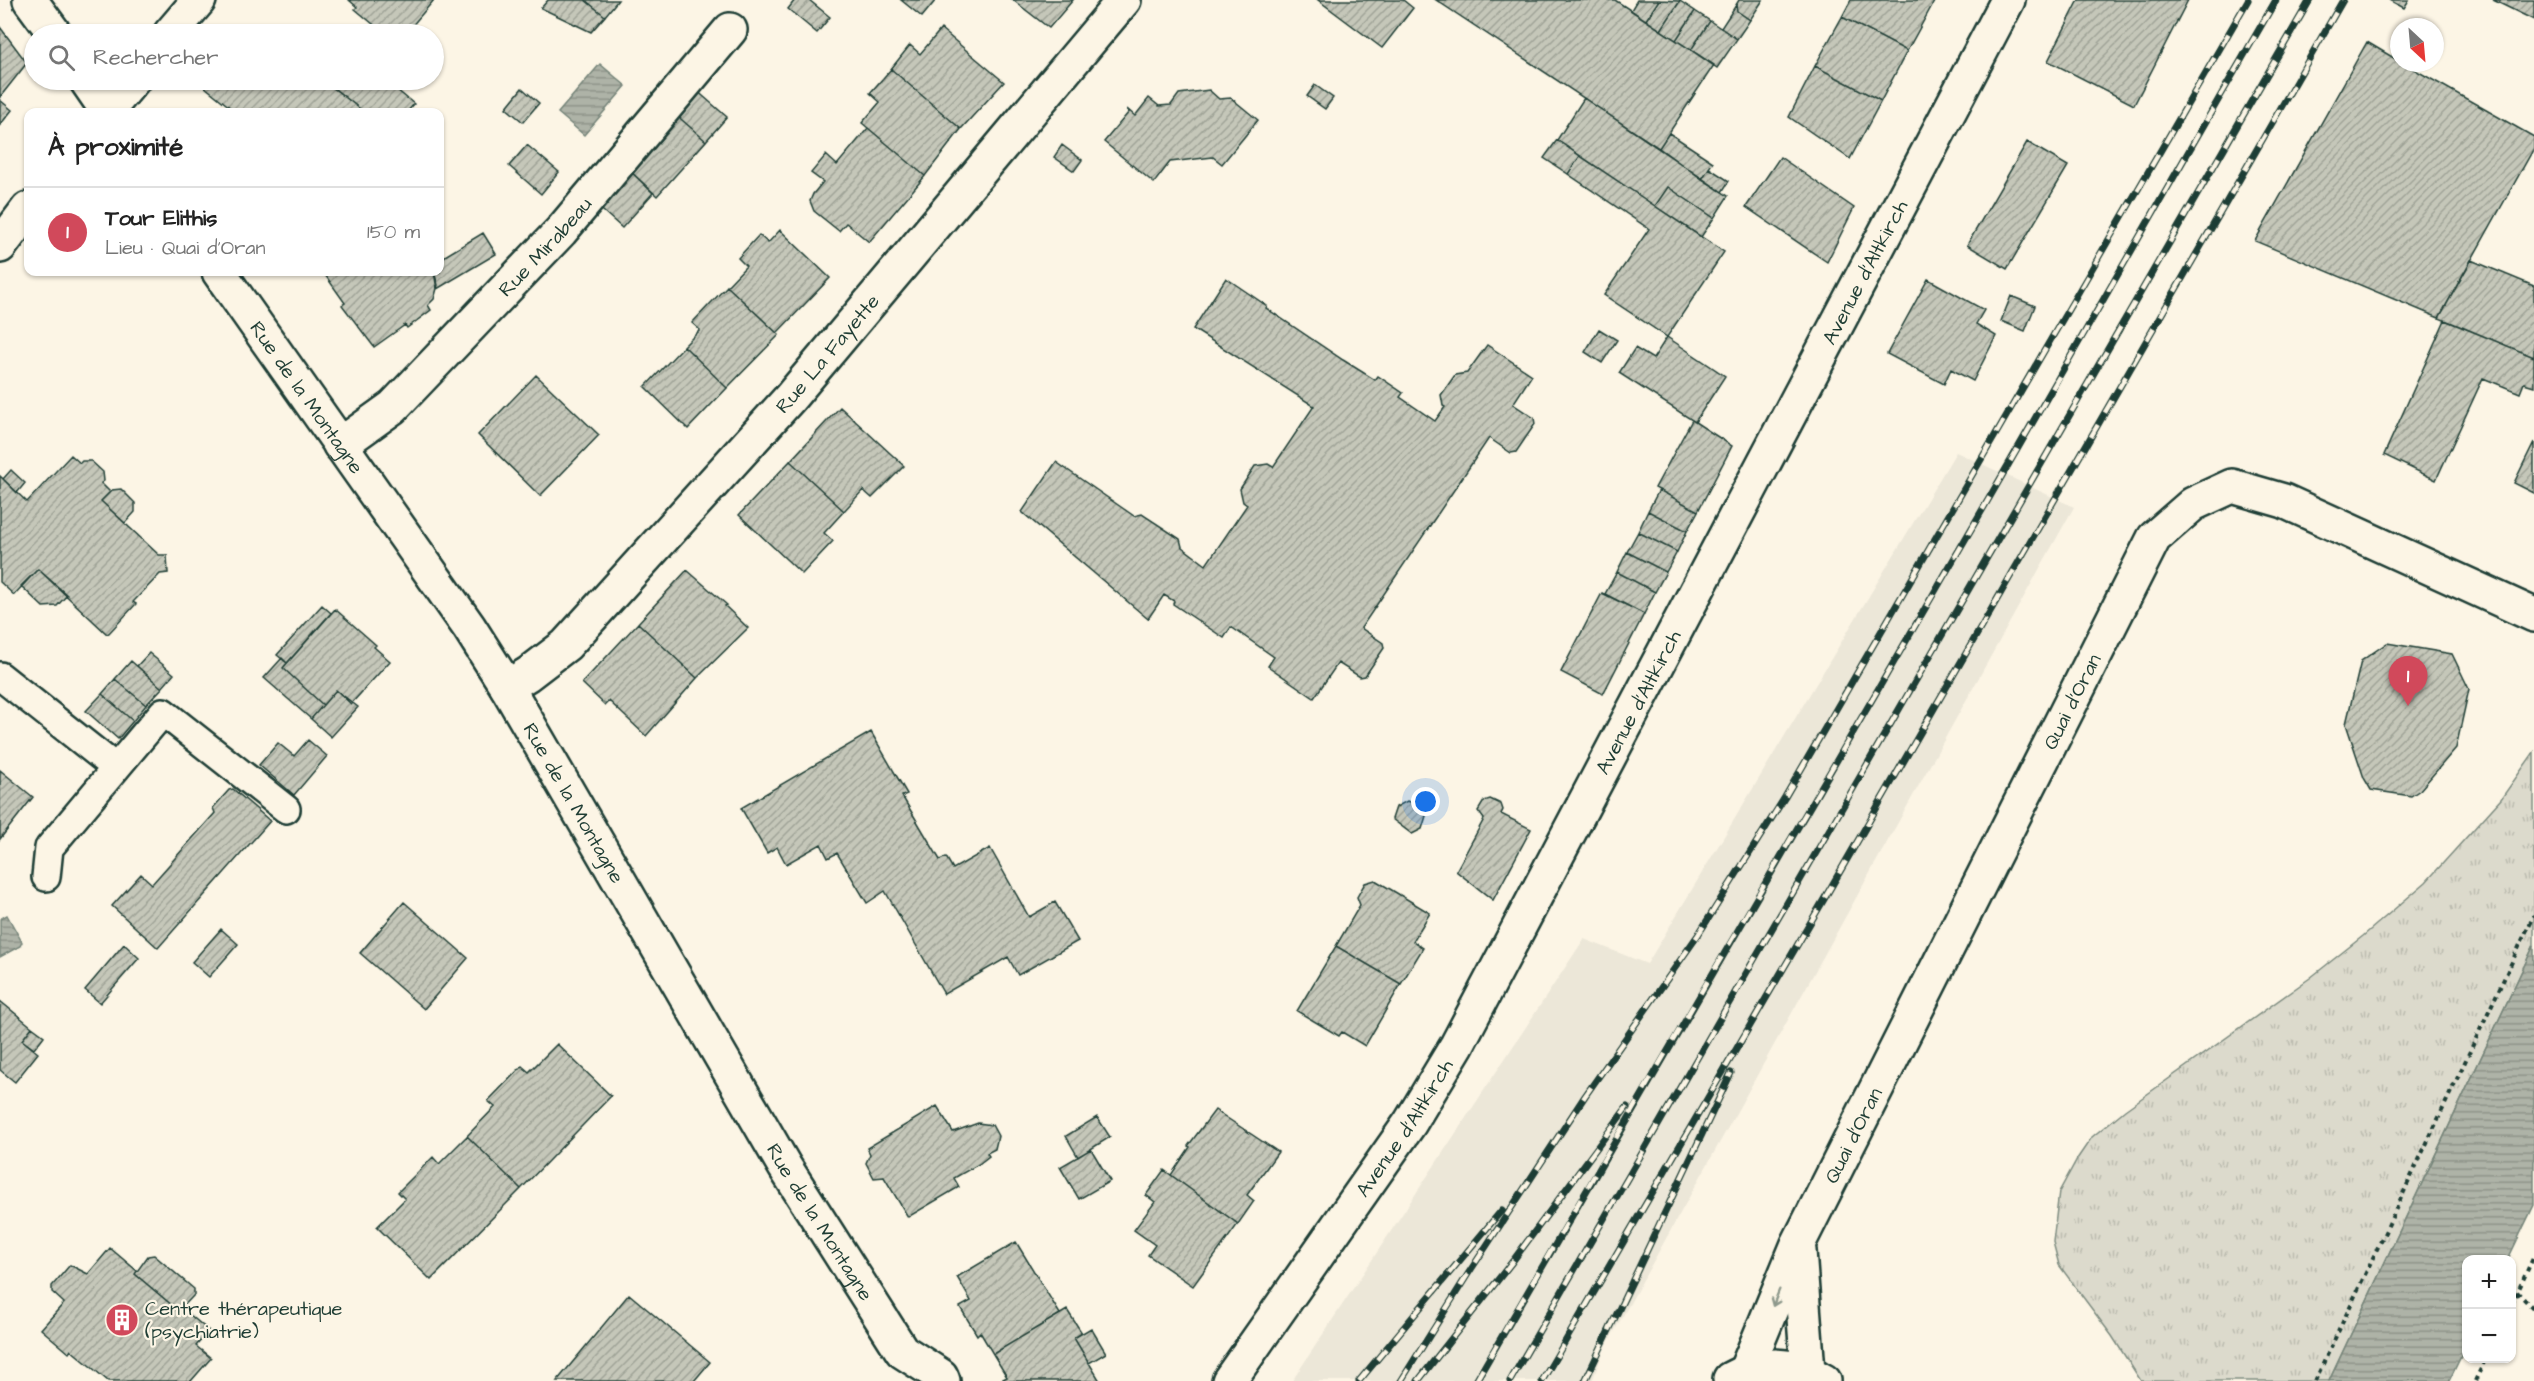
<!DOCTYPE html>
<html lang="fr">
<meta charset="utf-8">
<style>
body{margin:0;font-family:"Architects Daughter",sans-serif;background:#f2f2f2;color:#222}
.controls{position:absolute;right:18px;bottom:18px;display:grid;overflow:hidden;border-radius:12px;box-shadow:0 2px 4px #0004}
.controls button{width:54px;height:54px;display:grid;place-items:center;padding:0;border:0;border-bottom:2px solid #e0e0e0;background:#fff;color:#222;font:30px sans-serif}
.compass{position:absolute;left:2390px;top:18px;width:54px;height:54px;border-radius:50%;background:#fff;box-shadow:0 2px 4px #0004;rotate:154deg}
.you{position:absolute;left:1426px;top:802px;width:21px;height:21px;margin:-15px;border:4px solid #fff;border-radius:50%;background:#1a73e8;box-shadow:0 0 0 9px #1a73e833}
.badge{display:grid;place-items:center;width:39px;height:39px;border-radius:50%;background:#d1495b;color:#fff;font-size:20px;font-weight:700}
.pin{position:absolute;translate:-50% -50px;filter:drop-shadow(0 2px 3px #0008)}
.pin::after{content:'';position:absolute;top:32px;width:21px;height:18px;background:inherit;clip-path:polygon(0 0,100% 0,50% 100%)}
.list{margin:0;padding:0;list-style:none}
h2{display:flex;justify-content:space-between;align-items:center;height:78px;margin:0;padding:0 24px;font-size:26px}
h2 small{font-size:20px;font-weight:400;color:#767676}
.list li{display:grid;grid-template-columns:39px 1fr auto;gap:18px;align-items:center;box-sizing:border-box;height:90px;padding:0 24px;border-top:2px solid #e0e0e0}
.list b{display:block;font-size:22px;white-space:nowrap}
.list p{margin:0;font-size:20px;white-space:nowrap;color:#767676}
.list em{font-size:20px;font-style:normal;color:#767676}
.icon{flex:none;width:33px;height:33px;fill:none;stroke:currentColor;stroke-width:2;stroke-linecap:round;stroke-linejoin:round}
.map{position:relative;flex:none;width:2534px;height:1381px;overflow:hidden}
.search{position:absolute;background:#fff;box-shadow:0 2px 4px #0004;left:24px;top:24px;width:420px;height:66px;display:flex;align-items:center;gap:15px;box-sizing:border-box;padding:0 21px;border-radius:33px;color:#767676;font-size:22px}
.panel{position:absolute;background:#fff;box-shadow:0 2px 4px #0004;left:24px;top:108px;width:420px;height:168px;border-radius:12px}
.map>svg:first-child{display:block}
.built{fill:#ece7d8}
.park{fill:url(#park-tufts);stroke:#7e8c80;stroke-width:1.5}
.water{fill:url(#water-rules);stroke:#758479;stroke-width:1.5}
.building{fill:url(#building-hatch);stroke:#1f3d34;stroke-width:1.5}
.lines{fill:none;stroke-linecap:round;stroke-linejoin:round}
.lane-casing{stroke:#1f3d34;stroke-width:32}
.street-casing{stroke:#1f3d34;stroke-width:38}
.secondary-casing{stroke:#1f3d34;stroke-width:38}
.primary-casing{stroke:#1f3d34;stroke-width:38}
.path{stroke:#1f3d34;stroke-width:4;stroke-dasharray:4.5 4.5;stroke-linecap:butt}
.lane{stroke:#fcf5e5;stroke-width:27}
.street{stroke:#fcf5e5;stroke-width:33}
.secondary{stroke:#fcf5e5;stroke-width:33}
.primary{stroke:#fcf5e5;stroke-width:33}
.rail-casing{stroke:#1f3d34;stroke-width:7}
.rail{stroke:#fcf5e5;stroke-width:4.5;stroke-dasharray:14;stroke-linecap:butt}
.oneway{stroke:#8e998c}
.labels{text-anchor:middle;stroke-width:4.5;stroke-linejoin:round;paint-order:stroke}
.street-label{font-size:20px;fill:#1f3d34;stroke:#fcf5e5}
.poi-label{font-size:20px;fill:#1f3d34;stroke:#fcf5e5;text-anchor:start}
</style>
<div class="map">
<svg width="2534" height="1381" viewBox="0 0 2534 1381">
<defs>
<pattern id="park-tufts" width="24" height="20" patternUnits="userSpaceOnUse" patternTransform="scale(1.5)"><rect width="24" height="20" fill="#dcdacc"/><path d="M3 7l-1-3M5 7V3M7 7l1-3M15 17l-1-3M17 17v-4M19 17l1-3" fill="none" stroke="#bcbcb0"/></pattern>
<pattern id="water-rules" width="6" height="5" patternUnits="userSpaceOnUse" patternTransform="scale(1.5)"><rect width="6" height="5" fill="#aeb3a7"/><path d="M0 2.5h6" fill="none" stroke="#8d9389"/></pattern>
<pattern id="building-hatch" width="6" height="6" patternUnits="userSpaceOnUse" patternTransform="scale(1.5)"><rect width="6" height="6" fill="#c5c7b9"/><path d="M-1 1l2-2M0 6l6-6M5 7l2-2" fill="none" stroke="#9fa397"/></pattern>
</defs>
<rect width="100%" height="100%" fill="#fcf5e5"/>
<filter id="ink" filterUnits="userSpaceOnUse"><feTurbulence type="fractalNoise" baseFrequency=".0167" numOctaves="2"/><feDisplacementMap in="SourceGraphic" scale="12" xChannelSelector="R" yChannelSelector="G"/><feConvolveMatrix kernelMatrix="1 2 1 2 8 2 1 2 1" color-interpolation-filters="sRGB"/></filter>
<g filter="url(#ink)">
<path class="built" d="M1956,452L2074,507L1605,1348L1592,1381H1292L1584,939L1647,964Z"/>
<path class="park" d="M2534,752V945L2329,1381H2141L2112,1336L2059,1265L2053,1242L2059,1192L2077,1159L2092,1137L2125,1110L2310,978L2363,936L2426,882L2501,799Z"/>
<path class="water" d="M600,64L626,86L584,135L558,113Z
M7,915L22,942L20,946L0,957V919Z
M2534,945V1205L2508,1259L2466,1260V1346L2449,1381H2329Z"/>
<path class="building" d="M349,0H434L405,34H385L355,9L357,7Z
M548,0H585L605,16L591,32L541,8Z
M585,0H618L605,16Z
M795,0H809L830,17L817,33L788,9Z
M901,0H936L922,17Z
M1013,0H1073L1049,28Z
M1318,0H1403L1413,8L1382,48Z
M1436,0H1615L1714,65L1659,148Z
M1637,0H1659L1646,20L1631,10Z
M1659,0L1680,1L1661,30L1646,20Z
M1739,0H1763L1750,20L1737,11L1736,5Z
M1851,0H1935L1907,51L1842,17Z
M2079,0H2188L2134,105L2048,61Z
M2389,0H2409L2404,8Z
M2493,0H2534V20Z
M1680,1L1695,11L1676,40L1661,30Z
M1736,5L1737,11L1750,20L1737,39L1721,28Z
M1695,11L1710,21L1691,50L1676,40Z
M1842,17L1907,51L1881,101L1815,66Z
M1710,21L1737,39L1717,68L1691,50Z
M258,24L270,34H250Z
M0,27L27,63L0,97Z
M941,29L1004,82L961,129L891,69L910,45L920,54Z
M2367,42L2399,61V63H2403L2534,137V148L2439,318L2255,241Z
M1815,66L1881,101L1850,159L1789,117Z
M891,69L961,129L925,176L862,123L880,102L870,93Z
M212,80H323L364,112H236L205,87Z
M335,80H385L414,104L407,112H364L330,85Z
M1315,85L1333,98L1325,109L1307,96Z
M522,88L539,103L523,122L506,108Z
M695,89L727,117L706,141L674,113Z
M1209,90L1219,99L1231,98L1258,120L1222,164L1213,157L1170,162L1154,183L1104,142L1129,112L1127,109L1135,116L1149,98L1159,106L1171,105L1179,94Z
M1584,98L1728,196L1714,218L1668,187L1655,206L1557,140Z
M0,100L12,110L0,125Z
M674,113L706,141L657,196L626,167Z
M868,128L925,176L869,242L846,223L839,231L814,211L810,201L813,194L823,182L811,173L826,155L837,165Z
M1669,133L1713,162L1702,179L1659,148Z
M1557,140L1580,156L1568,174L1544,158Z
M2027,142L2068,166L2007,269L1967,245Z
M527,145L559,172L541,194L509,166Z
M1062,145L1082,160L1074,171L1054,157Z
M1580,156L1724,252L1667,337L1604,295L1649,229L1568,174Z
M1780,157L1854,208L1827,262L1746,207Z
M626,167L653,193L622,228L594,203Z
M1709,168L1729,181L1722,192L1702,179Z
M1668,187L1714,218L1701,237L1655,206Z
M780,230L830,278L777,333L727,286L746,266L738,258L759,235L768,243Z
M483,233L496,254L437,289L434,272H440V259Z
M2471,260L2534,286V357L2439,318Z
M323,272H434L438,285L434,299L428,305L431,310L407,328L405,325L374,347L342,305L345,303Z
M1226,278L1267,306L1266,308L1343,360L1375,380L1378,376L1403,393L1400,397L1435,421L1445,407L1443,406L1441,395L1455,375L1467,373L1487,345L1532,375L1513,404L1534,418L1535,424L1516,452L1511,453L1489,438L1361,628L1383,643L1384,648L1365,676L1360,677L1338,663L1314,698L1268,666L1274,657L1231,627L1224,638L1173,604L1174,601L1164,595L1148,619L1022,512L1056,462L1134,516L1142,514L1180,539L1182,547L1206,565L1247,505L1243,502L1240,489L1255,466L1268,464L1273,467L1314,406L1193,329Z
M1928,279L1984,310L1976,324L1996,336L1973,381L1951,369L1944,384L1887,354Z
M727,286L779,335L727,388L684,346L700,330L692,323Z
M2011,296L2035,306L2025,331L2001,321Z
M2445,320L2534,357V386L2524,383L2520,393L2483,378L2436,480L2384,455Z
M1599,329L1617,340L1602,363L1585,352Z
M1667,337L1725,376L1695,422L1619,373L1635,348L1653,359Z
M684,346L727,388L688,429L645,387Z
M536,375L599,435L540,496L478,435Z
M840,407L904,466L872,498L863,490L844,511L790,461Z
M1692,420L1732,446L1698,511L1655,488Z
M2534,442V493L2514,483Z
M71,455L80,463L82,461H91L103,472L104,481L101,483L110,492L101,501L159,555H167L168,573L160,574L133,602L136,604L109,633L107,634L38,569L14,595L0,582V476L27,502Z
M790,461L844,511L824,533L833,541L802,574L739,515Z
M11,470L25,483L17,493L3,479Z
M121,489L135,503V512L125,523L101,501L112,490Z
M1659,490L1698,511L1687,531L1648,511Z
M1648,511L1687,531L1677,552L1638,532Z
M1638,532L1677,552L1666,572L1627,552Z
M1627,552L1666,572L1655,592L1617,572Z
M38,569L67,595L57,606L43,607L21,586Z
M687,570L727,605L725,606L748,628L697,678L638,623Z
M1617,572L1655,592L1644,614L1605,594Z
M1602,593L1644,614L1603,694L1561,672Z
M322,605L331,613L287,663L277,655Z
M335,609L376,645L374,647L390,661L351,704L336,690L323,705L283,668Z
M638,623L697,678L646,736L609,701L605,705L582,683Z
M2387,643L2452,654L2469,689L2456,748L2420,790L2411,796L2371,790L2364,778L2346,724L2361,661Z
M149,653L174,674L162,688L137,666Z
M282,658L287,663L283,668L323,705L311,719L264,678Z
M131,661L162,688L146,705L115,679Z
M115,679L146,705L133,721L102,694Z
M336,690L358,707L331,737L311,719Z
M102,694L133,721L118,739L86,711Z
M871,732L907,794L902,796L940,860L946,857L953,869L990,848L1029,917L1055,902L1078,941L1018,975L1008,957L944,994L885,891L867,903L837,853L828,858L821,844L786,864L777,847L767,853L741,808Z
M308,740L327,756L294,795L259,765L278,743L294,756Z
M0,770L33,797L0,839Z
M233,789L270,821L158,948L112,906L141,874L152,884L215,813L213,808L229,790Z
M1490,799L1501,804L1503,810L1501,814L1531,829L1493,900L1456,871L1484,819L1478,811L1484,801Z
M1407,801L1420,805L1426,816L1422,829L1412,834L1392,819L1396,807Z
M1375,880L1430,913L1413,941L1423,948L1401,984L1336,946L1360,905L1357,897L1365,883Z
M404,902L468,958L424,1009L360,953Z
M221,929L238,944L209,977L192,962Z
M124,944L139,958L100,1003L85,990Z
M1336,946L1401,984L1365,1046L1342,1032L1339,1036L1297,1011Z
M0,1001L32,1027L22,1040L38,1053L15,1082L0,1070Z
M32,1027L44,1036L34,1049L22,1040Z
M557,1044L611,1096L521,1189L467,1136L495,1107L488,1101L522,1066L529,1072Z
M937,1106L953,1132L978,1123L992,1125L998,1136L995,1149L987,1153L989,1156L979,1164L954,1178L959,1187L908,1217L884,1177L874,1178L866,1163L870,1154L867,1148Z
M1215,1110L1278,1152L1247,1195L1254,1201L1238,1224L1171,1175L1190,1147L1188,1146Z
M1097,1117L1110,1137L1078,1157L1066,1136Z
M467,1136L521,1189L431,1280L377,1227L405,1199L398,1192L433,1157L439,1164Z
M1091,1149L1110,1181L1079,1199L1060,1167Z
M1164,1170L1238,1224L1193,1286L1148,1255L1155,1245L1134,1230L1155,1202L1146,1195Z
M1016,1242L1060,1314L993,1354L980,1332L977,1335L960,1307L971,1301L957,1277Z
M110,1248L137,1271L135,1274L179,1311L183,1309L209,1331L196,1346L211,1358L191,1381H108L71,1350L69,1353L41,1329L64,1303L52,1292V1286L70,1265L88,1274Z
M154,1255L194,1289V1295L179,1311L135,1274L148,1256Z
M629,1294L710,1362L694,1381H557Z
M1067,1310L1082,1333L1074,1338L1100,1381H1005L1003,1379L1007,1377L993,1354Z
M1091,1328L1106,1353L1089,1363L1074,1338Z"/>
<g class="lines">
<defs>
<path id="lane" d="M0,676L116,768L49,848L46,877
M116,768L163,712L286,809"/>
<g id="street">
<path d="M170,34L199,0"/>
<path d="M106,112L133,80"/>
<path d="M0,246L28,209"/>
<path id="s1" d="M340,445L393,407L561,231L730,30"/>
<path id="s2" d="M507,687L528,674L566,645L789,399L1124,0"/>
</g>
<g id="secondary">
<path d="M30,0L55,34"/>
<path d="M86,80L108,112"/>
<path id="s3" d="M219,272L469,627L507,687L785,1167L902,1351L941,1376L943,1381"/>
<path d="M1799,1251L1808,1371"/>
<path id="s4" d="M1746,1370L1798,1244L2154,538L2193,504L2232,486L2284,501L2534,615"/>
<path d="M1730,1379C1763,1361 1792,1362 1824,1381"/>
</g>
<g id="primary">
<path id="s5" d="M1229,1381L1410,1123L1457,1045L2008,0"/>
</g>
</defs>
<use href="#lane" class="lane-casing"/>
<use href="#street" class="street-casing"/>
<use href="#secondary" class="secondary-casing"/>
<use href="#primary" class="primary-casing"/>
<path class="path" d="M2517,1292L2534,1309
M2512,1304L2534,1256
M2315,1381L2534,915
M2475,1381L2486,1358"/>
<use href="#lane" class="lane"/>
<use href="#street" class="street"/>
<use href="#secondary" class="secondary"/>
<use href="#primary" class="primary"/>
<defs>
<path id="rail" d="M1359,1381L1502,1210
M1401,1381L1468,1274L1585,1096L1698,935L1785,797L2248,0
M1418,1381L1512,1262L1627,1107
M1476,1381C1643,1089 1815,799 1984,507C2081,339 2178,169 2276,0
M1510,1381L2310,0
M1542,1381L1823,901L2343,0
M1585,1381L1731,1073"/>
</defs>
<use href="#rail" class="rail-casing"/>
<use href="#rail" class="rail"/>
</g>
<defs><path id="oneway-shaft" d="M-6 0H5M1.5-3L5.5 0L1.5 3" fill="none" stroke-width="1.6" stroke-linecap="round" stroke-linejoin="round" transform="scale(1.5)"/></defs>
<use class="oneway" href="#oneway-shaft" transform="translate(1776 1298) rotate(112)"/>
</g>
<defs>
<symbol id="building-disc" viewBox="-11 -11 22 22"><circle r="9.5" fill="#d1495b" stroke="#fcf5e5"/><path d="M-4-6H4V6H1V3H-1V6H-4ZM-2.5-4.3h1.7v1.8h-1.7ZM.8-4.3h1.7v1.8H.8ZM-2.5-1h1.7V.8h-1.7ZM.8-1h1.7V.8H.8Z" fill="#fff"/></symbol>
</defs>
<g fill-rule="evenodd">
<use href="#building-disc" x="103" y="1301" width="38" height="38"/>
</g>
<g class="labels">
<g class="street-label">
<text dy="7" stroke="none"><textPath href="#s1" startOffset="286">Rue Mirabeau</textPath></text>
<text dy="7" stroke="none"><textPath href="#s5" startOffset="1280">Avenue d'Altkirch</textPath></text>
<text dy="7" stroke="none"><textPath href="#s2" startOffset="464">Rue La Fayette</textPath></text>
<text dy="7" stroke="none"><textPath href="#s3" startOffset="153">Rue de la Montagne</textPath></text>
<text dy="7" stroke="none"><textPath href="#s5" startOffset="794">Avenue d'Altkirch</textPath></text>
<text dy="7" stroke="none"><textPath href="#s4" startOffset="744">Quai d'Oran</textPath></text>
<text dy="7" stroke="none"><textPath href="#s3" startOffset="639">Rue de la Montagne</textPath></text>
<text dy="7" stroke="none"><textPath href="#s5" startOffset="308">Avenue d'Altkirch</textPath></text>
<text dy="7" stroke="none"><textPath href="#s4" startOffset="258">Quai d'Oran</textPath></text>
<text dy="7" stroke="none"><textPath href="#s3" startOffset="1125">Rue de la Montagne</textPath></text>
</g>
<g class="poi-label">
<text x="145" y="1315">Centre thérapeutique<tspan x="145" dy="23">(psychiatrie)</tspan></text>
</g>
</g>
</svg>
<div class="controls">
<button>+</button>
<button>−</button>
</div>
<svg class="compass" viewBox="-18 -18 36 36"><path d="M0-13l5 13h-10z" fill="#e53935"/><path d="M0 13l5-13h-10z" fill="#767676"/></svg>
<div class="you"></div>
<div class="pin badge" style="left:2408px;top:706px">1</div>
<div class="search"><svg class="icon" aria-label="search" viewBox="0 0 24 24"><circle cx="10" cy="10" r="6"/><path d="M15 15l6 6"/></svg>Rechercher</div>
<section class="panel">
<h2>À proximité<small></small></h2>
<ul class="list">
<li><span class="badge">1</span><div><b>Tour Elithis</b><p>Lieu · Quai d'Oran</p></div><em>150 m</em></li>
</ul>
</section>
</div>
